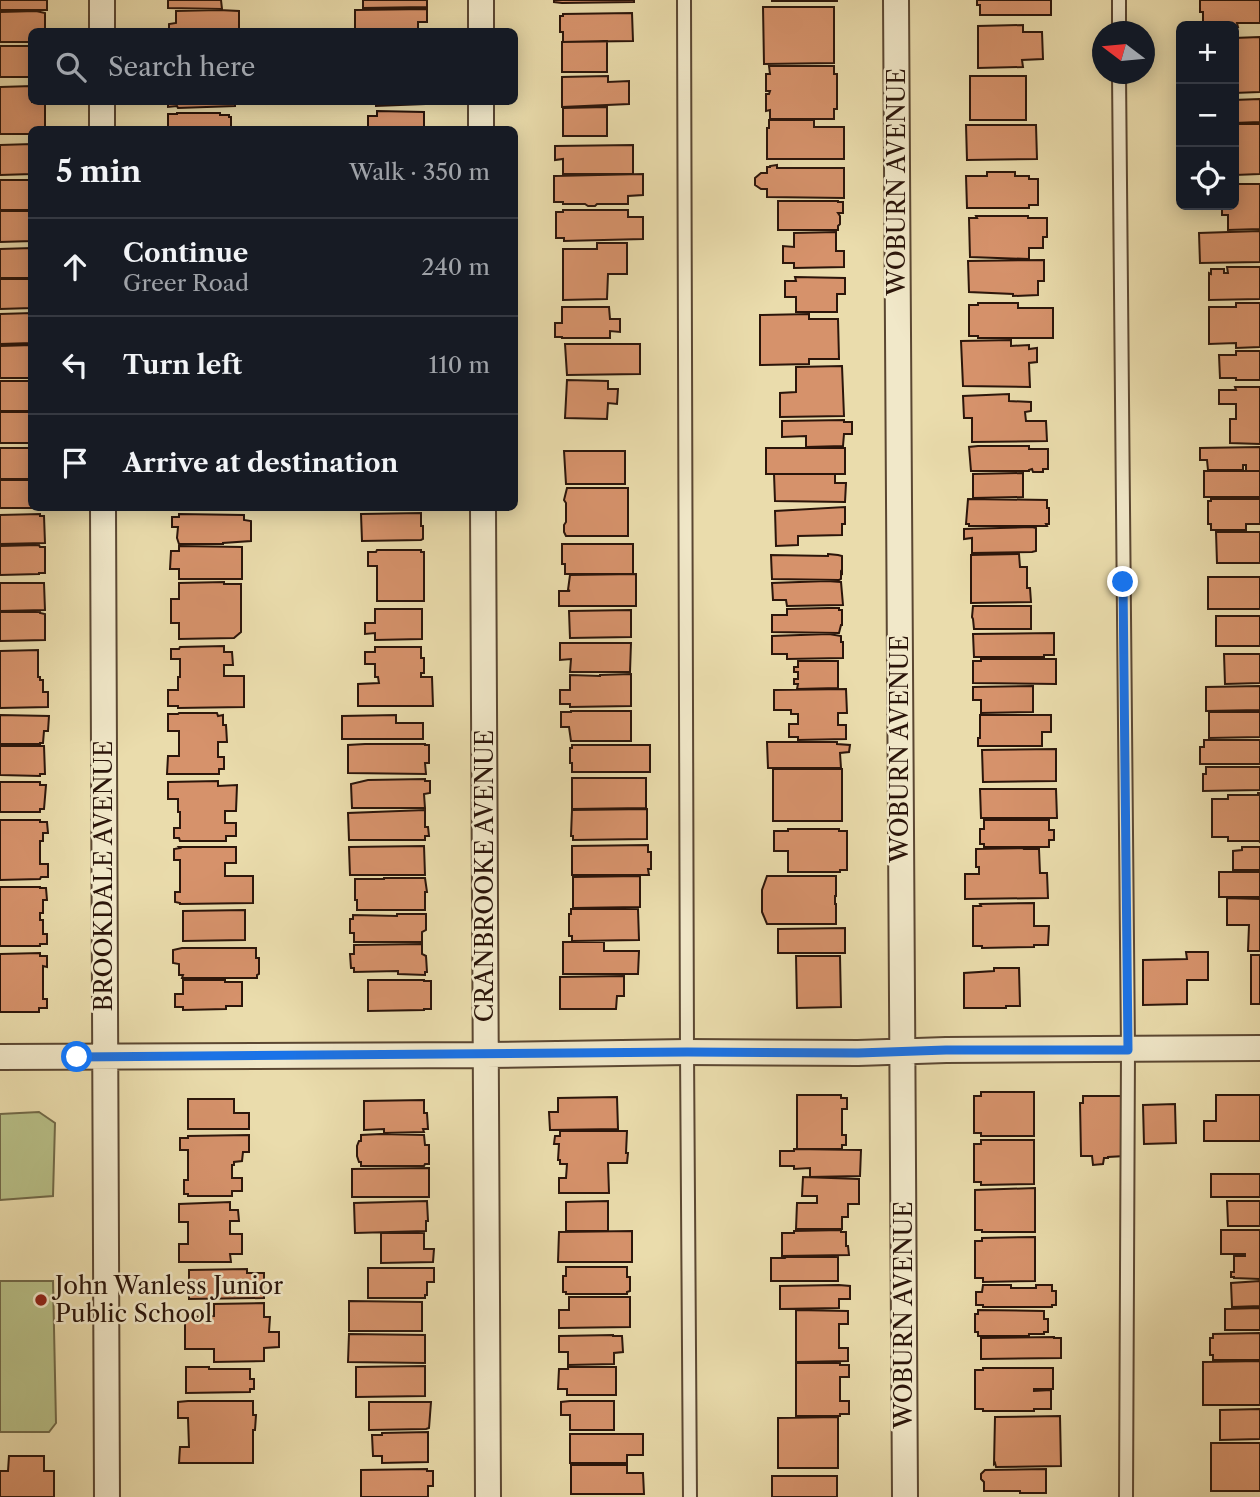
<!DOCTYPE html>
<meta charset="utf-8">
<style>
body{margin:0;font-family:"Libre Caslon Text",serif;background:#20242c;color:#f1f3f6}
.controls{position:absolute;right:21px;top:21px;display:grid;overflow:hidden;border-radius:10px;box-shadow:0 4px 18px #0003}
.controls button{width:63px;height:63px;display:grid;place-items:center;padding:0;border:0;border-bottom:2px solid #363941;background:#171b24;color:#f1f3f6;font:35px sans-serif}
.compass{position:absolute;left:1092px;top:21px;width:63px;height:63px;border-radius:50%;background:#171b24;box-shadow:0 4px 18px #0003;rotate:286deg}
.stop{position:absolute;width:21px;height:21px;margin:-16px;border:5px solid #1a73e8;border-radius:50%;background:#fff}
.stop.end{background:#1a73e8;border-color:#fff;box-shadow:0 2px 7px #0008}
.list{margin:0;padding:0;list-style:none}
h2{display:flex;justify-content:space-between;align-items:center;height:91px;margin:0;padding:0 28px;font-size:30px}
h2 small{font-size:23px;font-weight:400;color:#9ea1a6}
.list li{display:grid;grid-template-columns:46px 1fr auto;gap:21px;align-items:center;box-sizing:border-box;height:98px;padding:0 28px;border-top:2px solid #363941}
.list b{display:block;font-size:26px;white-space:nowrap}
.list p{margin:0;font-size:23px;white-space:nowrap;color:#9ea1a6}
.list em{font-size:23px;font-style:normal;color:#9ea1a6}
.icon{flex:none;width:38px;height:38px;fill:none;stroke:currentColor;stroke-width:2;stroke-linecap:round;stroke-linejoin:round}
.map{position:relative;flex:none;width:1260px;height:1497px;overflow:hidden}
.search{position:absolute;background:#171b24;box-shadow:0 4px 18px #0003;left:28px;top:28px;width:490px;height:77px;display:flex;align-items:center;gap:18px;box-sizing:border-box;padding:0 24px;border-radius:10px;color:#9ea1a6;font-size:26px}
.panel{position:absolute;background:#171b24;box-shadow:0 4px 18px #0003;left:28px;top:126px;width:490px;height:385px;border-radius:10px}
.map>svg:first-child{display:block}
.green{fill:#b8c088;stroke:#726a49;stroke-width:2}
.building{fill:#d6926b;stroke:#2b150a;stroke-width:2}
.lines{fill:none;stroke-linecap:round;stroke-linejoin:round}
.service-casing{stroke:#5b4732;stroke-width:16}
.minor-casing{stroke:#5b4732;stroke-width:28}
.service{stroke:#f1e8c9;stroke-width:12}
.minor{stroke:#f1e8c9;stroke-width:24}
.route{stroke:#1a73e8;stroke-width:9}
.poi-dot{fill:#8f2418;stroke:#f1e8c9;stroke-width:2.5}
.labels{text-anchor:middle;stroke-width:5;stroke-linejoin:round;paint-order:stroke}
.street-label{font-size:24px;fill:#2b150a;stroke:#f1e8c9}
.poi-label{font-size:24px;fill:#2b150a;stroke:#f1e8c9;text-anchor:start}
</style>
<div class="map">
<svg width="1260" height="1497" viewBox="0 0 1260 1497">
<rect width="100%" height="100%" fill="#eadcac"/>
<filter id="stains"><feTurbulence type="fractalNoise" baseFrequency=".00286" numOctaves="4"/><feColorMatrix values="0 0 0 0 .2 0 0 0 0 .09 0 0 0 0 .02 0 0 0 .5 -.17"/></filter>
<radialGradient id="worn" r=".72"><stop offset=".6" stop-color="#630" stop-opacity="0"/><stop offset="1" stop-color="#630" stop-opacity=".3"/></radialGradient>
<path class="green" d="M39,1112L55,1123L53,1196L0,1200V1114Z
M0,1281H53L56,1423L49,1432H0Z"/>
<path class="building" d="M0,0H47V10H0Z
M168,0H221L222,9L168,8Z
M363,0H427V7L363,8Z
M554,0H634V2L562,3L554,2Z
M772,0H837V1H772Z
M977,0H1051V15H980V5H977Z
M1200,0H1260V23H1237L1238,27L1203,26V12H1200Z
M763,7H834V63L764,64Z
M427,9V22H418V32H355V10Z
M219,10L239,11V32H169V24L176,23V11Z
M36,11L45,13V32H32V42H0V12Z
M632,13L633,41L563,42V32H560V16H563V14Z
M1023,25V32H1042L1043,59L1022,60L1023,67L978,68V26Z
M1260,37V92L1234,93V38Z
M607,41V72H562V42Z
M0,46H32V77H0Z
M769,66H834V74H837V109H834V119H770V110L766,111V94H769L770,91H766V74H770Z
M608,76V82L629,81V104L562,107V77Z
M970,76H1026V120H970Z
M32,86V102H45V130H32V134H0V87Z
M1260,99V122L1234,123V100Z
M168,102H235V106L178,108L177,106L168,107Z
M376,102H425V104L376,106Z
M607,107V136H563V108Z
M377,111L424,112V130H377V127H368V116H377Z
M177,113H220V115H229V117H231V130H168V114H177Z
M769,120H814V127H844V159H767V128H769Z
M1234,124H1260V174L1235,175Z
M966,125H1036L1037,159L967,160Z
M32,144V174L0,175V145Z
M633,145V174H563V159L555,160V146Z
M777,165V168H844V198L767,197V189H761L755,185V178L761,173H767V167H770V166Z
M987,172H1015V176H1029V179H1038V205H1029V208H967L966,176H987Z
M643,174V195L628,196V204H597L595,206H588L585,204H563V202H554V176Z
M0,180H32V210H0Z
M1234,184H1260V229L1228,230V215H1222V208H1228V205H1234Z
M778,201H838V202H843V213H838L840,216V224L838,226V230H778Z
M563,210H628V217H643V239L564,241V238H556V212H563Z
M0,211H32V241L0,242Z
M976,216H1028V218H1047V237H1043V248H1029V259L970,257L969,218H977Z
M1260,231V262L1200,263L1199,233Z
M836,232V251H844V267L794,268V263H783V246L794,247V233Z
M597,243H627V274H608L607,299L563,300V249H597Z
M32,248V278H0V249Z
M1044,260V281H1038V295L1013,296V294L969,292L968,261Z
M1227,267H1260V299L1209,300V273L1211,274V269H1224V273H1228Z
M795,277L845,278V294H837V312H796V297H785V281H796Z
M0,279H32V308L0,309Z
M978,303H1018V308H1053V338H978V336H969V305H978Z
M1236,303H1260V347L1236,348V343L1209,344V307H1236Z
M562,307H609L610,319H620V332L610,331V338H562V337H555V323H562Z
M32,313V343L0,344V314Z
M809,314V319H838L839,359H809V364L760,365V315Z
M1011,340V346L1029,345V349L1037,348V362L1029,363L1030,387L963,386L961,341Z
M565,344H640V374L567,375Z
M32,345V378H0V346Z
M1236,351H1260V380H1236V378H1220L1219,355H1236Z
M842,366L844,416L780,417V393L796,392V367Z
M567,380L608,381V389H618L617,404L608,403L607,419L565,418Z
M0,381H32V411H0Z
M1235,387H1260V444L1230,443V419H1236V404H1219V390H1236Z
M1009,394V401L1031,402V411L1025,412L1026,421H1046L1047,441L972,442V418H964L963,396Z
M0,412H32V443H0Z
M844,420V422H852V434H844L843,446L806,447V436L782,437V421Z
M978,446H1029V449H1048V469H1043V472H1033L1032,469L1029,470V471H971L969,447Z
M1260,447V471H1246V465H1243V470H1208L1207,460H1200V448Z
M0,448H32V479H0Z
M766,448H845V474H766Z
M564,451H625V484H566Z
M1204,471H1260V497H1204Z
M1023,473V497L973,498V474Z
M774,474H835V483H846L845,502L775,501Z
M0,480H32V508H38H0Z
M567,488H628V536H566L564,532V525L566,522V503L564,500Z
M968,499L1047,500V508H1049V524H1046L1047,526H969V524H966Z
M1211,499H1260V524H1246V530H1211V524H1208V501H1211Z
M845,507V524H842V535L798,536V545L776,546L775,511Z
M421,513V526H423V539L421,540L362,541L361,514Z
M40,514V516H44L45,543L0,544V515Z
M179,514L244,515V520L251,521V541L223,543V544H179L177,538L178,527H172V517H179Z
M1032,527L1036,528V551L1032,552L972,553V538L964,539V529Z
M1216,532H1260V563H1217Z
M562,544H633V574H565V564H562Z
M39,545L40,547H45V573H39V574L0,575V546Z
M179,546L242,547V579H179V569H170L171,551H179Z
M377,550H421V552H424V601H377V566H368V552H376Z
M828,554L838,555L842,556V573L841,572V579L839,580L772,579L771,555L828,556Z
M1019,554L1020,567H1027V588H1030L1031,602L971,603V555Z
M636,574V606H559V591H570L568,590L570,575Z
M1208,577H1260V609H1208Z
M827,581L841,582L843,605L787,606L786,600H773L772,583Z
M224,582V584H241V632L234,638L179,639V623H171V599H179V583Z
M0,583H44L45,610L0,611Z
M973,606H1031V629H974L973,619L972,617Z
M828,608H839V610H842V625H841L839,633L772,632V615H787V609Z
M375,609H422V639L375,640V633L365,634V623H375Z
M631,610V637L570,638L569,611Z
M0,612H40V613L45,614V640L0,641Z
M1216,616H1260V646H1216Z
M1054,633V655H1044V657H974L973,634Z
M829,634L841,636V642H843V658L787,659V654H772V636Z
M560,643H631L630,672H570L571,659L560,660Z
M224,646V652H232L233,665H224V676H244V707L178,708V706H168V690H178V677H180V659H171V649H179L180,647Z
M375,647H421V658H424V673H421V677H432L433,706H358V684L379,683L378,677H375V664H365V652H375Z
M38,650V677H40V680H43V692H48V707L0,708V651Z
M1224,654H1260V683L1225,684Z
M981,659H1056V684L973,683V661H981Z
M798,661H838V688L797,689L798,684H794V679H798V672H794V667H798Z
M631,674V706L570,707V704H560V690H570V675L600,676V675Z
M1033,686V712L981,713V700H973V687Z
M1260,686V710L1206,711V687Z
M846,689L847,713H838V725H846V739L798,740V737H789V724H798V714H791V710H774V690Z
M571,711H631V741H571L569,727H561V712H571Z
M1209,712H1260V737L1209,738Z
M179,713H217L218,716L223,715V725H226L227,742H218V757H224V769H219V774H167L168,756H179V731H168V714H178Z
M0,715L49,716L48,731H44L43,743H40V744H0Z
M396,715V723H423V739H342V716Z
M980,715H1051V732H1042V746H978V738H980Z
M1204,740H1260V764H1200V747H1204Z
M767,742H837V744L850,745L849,752L840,753L841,768H768Z
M365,744H425V745H429V763H425L426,774L348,773V745Z
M572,745H650V772H572V763H570V748H572Z
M0,746H44L45,774H40V776L0,775Z
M1056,749V781L983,782L982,750Z
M1206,767H1260V790L1203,791V774H1206Z
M773,769H842V821H773Z
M572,778H646V808L572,809Z
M425,779V781H430V793L424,794L425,808H352L351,784L368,780Z
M218,781V786L237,785L236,811H225V823H236V836H226V841H180L179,838H174V828H180V812H178V799H168V782Z
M0,782H40V785H46L44,809H40V812H0Z
M980,789H1056L1057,818H981Z
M1258,793H1260V842L1259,841H1228V837H1212V799H1228V795H1258Z
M647,809V839L573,840V836H571L572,810Z
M425,810V827H428L429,836H425V840H349L348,813Z
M0,820H40V822H47L48,833H43V841H40V864H48V877H41L40,879L0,880Z
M984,820H1049V830H1054V840H1049V847H984V844H980V829H984Z
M788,829H839V831H847V870H840V872H788V851H774V831H788Z
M648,845V852H651V869H648L649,875H572V846Z
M424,846L425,875H350L349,847Z
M179,847H236V863H225V876H253V903L180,904V903L175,902V892H180V860H174V849L180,848Z
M1242,847H1260V870H1233V851L1242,850Z
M1026,848L1025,849H1039L1040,873H1047L1048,898L965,899V874H979V867H976V849Z
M1219,872H1260V897H1219Z
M640,876V907L573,908V877Z
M767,876H836V896H835V904H836V924H767L762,912V890Z
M384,878H425L427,892H425V910H357V900H355V879H384Z
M0,887H40V888H46L47,900H43V913H40V920H43V934H47V944H40V946H0Z
M1227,898L1260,899V951H1248L1249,925H1227Z
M1034,903V926H1049L1048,945H1034V947L982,948V946H973V906H981L980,904Z
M571,909H638L639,940L572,941V936H569V914H571Z
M245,910V940L183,941V911Z
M397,914H426V930L422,932V942H354V933H350V919H353V915L397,916Z
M845,928V953H778V929Z
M563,942H604V951H639L638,974H563Z
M422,944V954L426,956L427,972H425V975L398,974V971L354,972V968H351L350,954H354V945Z
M182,948H256V958H259V974L257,975V978H182L183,975H179V964L173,963V950Z
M1186,952H1208V980H1187V1004L1143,1005V960L1187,959Z
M40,953V956H47V967L43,966V999H47V1008H39V1012H0V954Z
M1251,955H1260V1004H1251Z
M796,956H840L841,1007L797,1008Z
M994,968H1019L1020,1006H1006V1008H964V973L994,971Z
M624,976V996H617L616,1009H560V977Z
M183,980H225V982H242V1006H226V1009L183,1010V1007H175V994H183Z
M368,980H424V981H431V1009H424V1010L368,1011Z
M981,1092H1034V1136H981V1133H974V1096H981Z
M797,1095H841V1098H847V1109H842V1135H846V1145H842V1149H797Z
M1216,1095H1260V1141H1204V1121H1216Z
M1083,1096H1121V1103H1125V1156L1108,1157V1158H1104L1103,1164L1093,1165L1092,1156H1081L1080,1103H1083Z
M617,1097L618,1129L550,1130L549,1112H558V1098Z
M188,1099H234V1113H249V1129H188Z
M424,1100V1113H427L428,1129H423L424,1132L384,1133V1129L364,1130V1101Z
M1175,1104L1176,1143L1144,1144L1143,1105Z
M560,1131H627L626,1153H628L627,1163H608L609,1193H559V1178H566L567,1164H560V1160H558L559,1144H554L555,1136H560Z
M381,1134L424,1135L425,1145H429V1164H425L424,1166H361V1162H359L357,1156V1146L359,1141H361V1135Z
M249,1135V1152H243L242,1161L234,1162V1165H232V1178H242V1191H232V1196H188V1194H184V1180H188V1150H180V1138H188V1136Z
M981,1140H1034V1184L981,1185V1182H974V1144H981Z
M794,1149L861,1150L860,1176L810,1177V1168L794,1169V1166H780V1151H794Z
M429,1168V1197H352V1169Z
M1211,1174H1260V1197H1211Z
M803,1177L859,1179V1204H848V1217H842V1229H796L797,1203H817V1196H802Z
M1035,1188V1232H982V1230H975V1190Z
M427,1201L428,1221H426V1231L355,1233L354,1203Z
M608,1201V1231H566V1202Z
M1227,1201H1260V1226H1228Z
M230,1202V1210H238L239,1221H230V1234H242V1254H230L231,1262H179V1244H188V1222H179V1204Z
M841,1230V1232H846V1246H848L849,1255L782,1256V1233H794V1231Z
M1221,1230H1260V1279L1234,1278V1277H1231V1272H1234V1256H1245V1254H1221Z
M632,1231V1262H558L559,1232Z
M381,1233H424V1249H434L433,1262L381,1263Z
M1035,1237V1281L983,1282V1278H975V1241H982V1238Z
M783,1257H838V1281H771V1258H784Z
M566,1267H627V1277H630V1291L627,1292V1294H566V1292H563V1276H566Z
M368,1268H434V1282H427V1295H425V1298H368Z
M247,1269V1273H264V1298L189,1299V1270Z
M1260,1281V1306L1232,1307L1231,1283Z
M839,1285L850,1286V1299H839V1308L780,1309V1286Z
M983,1285H1011V1288H1036V1285H1052V1291H1056V1305H1052V1307H983V1305H976V1292H982Z
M569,1297H630V1327L559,1328V1310H569Z
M349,1301L422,1302V1331H349Z
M264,1303V1317H270L269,1332H279V1347L264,1348V1361L214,1362V1349H185V1317L214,1316V1304Z
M1260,1308V1330H1225V1309Z
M796,1310L848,1311V1324H839V1348H848V1361L796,1362Z
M978,1310L1044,1311V1319H1048V1332H1044V1334H1029V1336H978V1332H975V1314H978Z
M1260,1333V1360H1213V1355H1210V1338H1213V1334Z
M349,1334L425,1335V1363L348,1362Z
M613,1335V1336H622L623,1352L614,1353V1364L568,1365V1352H559V1336Z
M1054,1337V1338H1061V1358L981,1359V1338Z
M1260,1361V1405H1203V1362Z
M796,1363H840V1365H849V1377H840V1401H849V1414H840V1416H796Z
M425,1366V1396L356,1397V1367Z
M186,1367H209V1369H250V1379H254V1389H250V1392L186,1393Z
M568,1367H616V1395H567V1389H558L559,1369H568Z
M983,1368H1053V1389H1034V1391L1051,1390V1409H1034V1411H983V1409H975V1370H983Z
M188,1401H253V1415H256L255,1430H253V1463H179L180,1447H189L188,1418H178V1402Z
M570,1401H614V1430H570V1415H561V1402Z
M369,1402H431L429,1428L426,1429L369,1430Z
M1260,1409V1439L1220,1440V1410Z
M1060,1416L1061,1466L996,1467L995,1463L994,1464L995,1417Z
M838,1417V1468H778V1418Z
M428,1432V1462L382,1463V1456H373L372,1435H382V1433Z
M570,1434H643V1455H627V1463H570Z
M1211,1443H1260V1491H1211Z
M9,1456H44V1471H54V1497H0V1471H8Z
M571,1465H627V1473H643L644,1494H571Z
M427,1469V1471H433V1486H428V1497H361V1470Z
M1046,1469V1493H1020V1491H984V1482L981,1479V1474L985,1470Z
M772,1476H837V1497H772Z"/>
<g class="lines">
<defs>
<path id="service" d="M684,0L687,1052L690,1497
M1119,0V32
M1119,74L1128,1050L1126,1497"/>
<path id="minor" d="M102,0V32
M481,0V32
M896,0L905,1497
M102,102V130
M481,102V130
M103,508L107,1497
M483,508L488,1497
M0,1057L486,1055L687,1052L858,1053L946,1050L1260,1048"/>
</defs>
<use href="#service" class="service-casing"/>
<use href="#minor" class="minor-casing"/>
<use href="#service" class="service"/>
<use href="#minor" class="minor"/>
</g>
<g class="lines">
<path class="route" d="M77,1057L687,1052L858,1053L946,1050H1128L1123,582"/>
</g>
<circle class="poi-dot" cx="41" cy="1300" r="7"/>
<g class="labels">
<g class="street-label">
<text transform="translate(897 182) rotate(-90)" y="8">WOBURN AVENUE</text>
<text transform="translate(900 749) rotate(-90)" y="8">WOBURN AVENUE</text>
<text transform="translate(104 876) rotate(-90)" y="8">BROOKDALE AVENUE</text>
<text transform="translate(485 876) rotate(-90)" y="8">CRANBROOKE AVENUE</text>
<text transform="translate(904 1315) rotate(-90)" y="8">WOBURN AVENUE</text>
</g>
<g class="poi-label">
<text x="55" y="1294">John Wanless Junior<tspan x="55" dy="28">Public School</tspan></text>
</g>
</g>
<rect width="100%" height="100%" filter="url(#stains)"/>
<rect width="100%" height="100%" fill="url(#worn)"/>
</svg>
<div class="controls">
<button>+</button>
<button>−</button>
<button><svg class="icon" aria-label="locate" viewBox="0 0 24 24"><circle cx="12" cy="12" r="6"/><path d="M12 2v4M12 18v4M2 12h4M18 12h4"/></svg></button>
</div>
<svg class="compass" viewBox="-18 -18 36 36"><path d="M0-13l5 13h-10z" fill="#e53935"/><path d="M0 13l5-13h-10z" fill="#9ea1a6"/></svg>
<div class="stop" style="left:77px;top:1057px"></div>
<div class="stop end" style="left:1123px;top:582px"></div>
<div class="search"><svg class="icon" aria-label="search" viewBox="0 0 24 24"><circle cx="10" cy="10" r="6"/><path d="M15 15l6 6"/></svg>Search here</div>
<section class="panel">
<h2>5 min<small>Walk · 350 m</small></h2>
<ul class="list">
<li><svg class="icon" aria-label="ahead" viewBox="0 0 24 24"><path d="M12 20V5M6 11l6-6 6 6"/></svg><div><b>Continue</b><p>Greer Road</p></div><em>240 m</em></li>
<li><svg class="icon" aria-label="left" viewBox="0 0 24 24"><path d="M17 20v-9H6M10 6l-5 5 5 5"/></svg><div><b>Turn left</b></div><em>110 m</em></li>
<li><svg class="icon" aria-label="arrive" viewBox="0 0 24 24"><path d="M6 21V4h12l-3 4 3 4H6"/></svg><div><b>Arrive at destination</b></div></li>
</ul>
</section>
</div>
